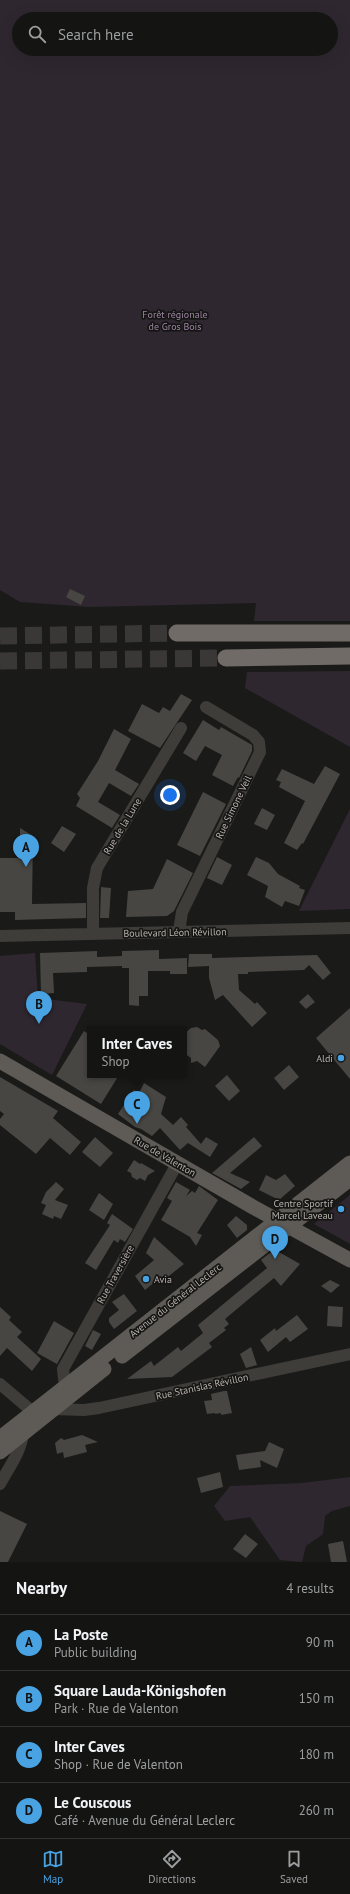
<!DOCTYPE html>
<meta charset="utf-8">
<style>
body{margin:0;font-family:"PT Sans",sans-serif;background:#212121;color:#f1f3f6}
.you{position:absolute;left:170px;top:795px;width:14px;height:14px;margin:-10px;border:3px solid #fff;border-radius:50%;background:#1a73e8;box-shadow:0 0 0 6px #1a73e833}
.badge{display:grid;place-items:center;width:26px;height:26px;border-radius:50%;background:#49a3e2;color:#111;font-size:13px;font-weight:700}
.pin{position:absolute;translate:-50% -33px;filter:drop-shadow(0 1px 2px #0008)}
.pin::after{content:'';position:absolute;top:21px;width:14px;height:12px;background:inherit;clip-path:polygon(0 0,100% 0,50% 100%)}
.popup{position:absolute;left:87px;top:1026px;width:100px;height:52px;box-sizing:border-box;display:grid;place-content:center;border-radius:0px;background:#141413;filter:drop-shadow(0 1px 3px #0005);font-size:13px;white-space:nowrap;color:#9d9ea0}
.popup b{font-size:15px;color:#f1f3f6}
.popup::after{content:'';position:absolute;left:50%;top:100%;margin-left:-8px;border:8px solid transparent;border-top-color:#141413}
.list{margin:0;padding:0;list-style:none}
h2{display:flex;justify-content:space-between;align-items:center;height:52px;margin:0;padding:0 16px;font-size:17px}
h2 small{font-size:13px;font-weight:400;color:#9d9ea0}
.list li{display:grid;grid-template-columns:26px 1fr auto;gap:12px;align-items:center;box-sizing:border-box;height:56px;padding:0 16px;border-top:1px solid #333}
.list b{display:block;font-size:15px;white-space:nowrap}
.list p{margin:0;font-size:13px;white-space:nowrap;color:#9d9ea0}
.list em{font-size:13px;font-style:normal;color:#9d9ea0}
.icon{flex:none;width:22px;height:22px;fill:none;stroke:currentColor;stroke-width:2;stroke-linecap:round;stroke-linejoin:round}
.map{position:relative;flex:none;width:350px;height:1562px;overflow:hidden}
.search{position:absolute;background:#141413;box-shadow:0 4px 16px #0002;left:12px;right:12px;top:12px;height:44px;display:flex;align-items:center;gap:10px;box-sizing:border-box;padding:0 14px;border-radius:22px;color:#9d9ea0;font-size:15px}
.sheet{height:276px;background:#141413}
nav{display:flex;justify-content:space-around;align-items:center;box-sizing:border-box;height:56px;border-top:1px solid #333;background:#141413;font-size:11px;color:#9d9ea0}
nav a{display:grid;justify-items:center;gap:2px}
nav .on{color:#49a3e2}
.map>svg:first-child{display:block}
.green{fill:#2f272f;fill-rule:evenodd}
.building{fill:#474643}
.lines{fill:none;stroke-linecap:round;stroke-linejoin:round}
.highway-tunnel{stroke:#3a3836;stroke-width:17;stroke-dasharray:17 8;stroke-linecap:butt}
.minor{stroke:#3f3d3a;stroke-width:12}
.major{stroke:#5e5a56;stroke-width:15}
.highway{stroke:#706b66;stroke-width:17}
.poi-dot{fill:#49a3e2;stroke:#151514;stroke-width:1.5}
.labels{text-anchor:middle;stroke-width:3.5;stroke-linejoin:round;paint-order:stroke}
.park-label{font-size:10px;fill:#9d85a2;stroke:#151514}
.street-label{font-size:10px;fill:#b9b2ac;stroke:#151514}
.poi-label{font-size:10px;fill:#b9b2ac;stroke:#151514;text-anchor:end}
</style>
<div class="map">
<svg width="350" height="1562" viewBox="0 0 350 1562">
<rect width="100%" height="100%" fill="#1a1a19"/>
<path class="green" d="M0,0H350V621H254L256,603L89,607L20,602L0,590ZM19,19H331V49H19Z
M350,671V747L245,688L247,672Z
M350,809V909L299,911Z
M35,953L38,998L87,1004L52,1075L0,1044V956Z
M350,1195V1244L314,1224Z
M350,1477V1506L332,1511L325,1516L323,1534L306,1546L302,1562L280,1560L250,1517L225,1521L214,1506L230,1486L302,1483Z"/>
<path class="building" d="M70,589L85,596L81,605L66,597Z
M181,694L192,700L160,748L128,731L142,704L159,713L163,707L170,711Z
M203,720L219,730L221,727L252,745V751L239,778L238,777L233,786L212,775L222,755L205,746L196,761L183,753Z
M114,729L131,739L115,770L139,784L131,796L109,783L98,802L120,815L112,828L76,806L80,798L77,794L98,761Z
M325,766L340,774L303,844L302,843L297,850L284,843L305,801L279,787L281,782L276,780L282,769L314,784Z
M203,792L226,804L200,856L177,845Z
M262,808L275,815L267,830L254,824Z
M62,826L76,834L64,852L51,843Z
M20,828L33,836L32,904L86,903V918L15,920V912H0V858H20Z
M217,857L232,865L222,885L207,878Z
M256,857L269,863L278,874L300,886L299,888L305,890L299,906L285,901L282,907L265,897L268,886L247,875Z
M167,859L193,873L174,911L167,916L126,917L128,891L153,889Z
M101,887L111,888L109,918H100Z
M159,950V959L187,958V974H170V971H148V996H139V1006L129,1005V968H122V966L87,967V972L53,973L54,993L41,994L40,953L97,951V957L122,956V951Z
M189,954H212V958L317,955L331,973L323,980L309,965L304,970L248,972V974H238L239,990L255,1004L257,1002L267,1013L252,1027L223,995L215,1000L209,978V966L188,967Z
M308,994L315,1002L306,1009L299,1002Z
M350,1008V1079L316,1038Z
M197,1027L202,1030L205,1029L218,1040L220,1046L205,1067L197,1061L191,1063V1058L184,1053V1034L191,1028Z
M84,1031L90,1035V1075H119L101,1104L56,1076Z
M289,1065L299,1077L284,1090L274,1078Z
M227,1075L240,1091L229,1101L215,1086Z
M0,1077L58,1111L53,1118L81,1142L70,1155L50,1138L36,1154L0,1125V1119L4,1114L0,1111Z
M144,1083L166,1097L161,1114L173,1125L181,1117L188,1125L186,1127L201,1144L206,1137L218,1144L210,1157L188,1143L180,1150L160,1128L152,1136L141,1129L135,1127L118,1114L134,1090L139,1093Z
M95,1137L113,1153L100,1167L82,1152Z
M254,1137L262,1146L230,1173L250,1182L241,1189L212,1173Z
M134,1160L140,1164L141,1163L155,1171L148,1175L145,1181L140,1178L137,1180L132,1177L131,1173L127,1171Z
M285,1174L295,1186L279,1200L259,1190L266,1175L276,1180Z
M56,1182L64,1189L55,1200L68,1205L61,1219L54,1216L53,1219L42,1214L46,1205L41,1203L46,1192Z
M176,1182L190,1190L186,1196L192,1191L195,1193L199,1186L218,1200L197,1233L202,1235L196,1246L190,1237L161,1220L172,1201L167,1198Z
M99,1193L113,1204L104,1220L89,1210Z
M112,1214L133,1229L125,1242L120,1239L118,1243L114,1240L96,1270L85,1263L110,1225L107,1223Z
M236,1216L247,1225V1230L237,1238L227,1225Z
M154,1237L184,1264L160,1283L157,1280L145,1290L135,1276L154,1260L146,1253Z
M271,1252H279L300,1264L281,1286L274,1278L225,1319L229,1324L224,1328L226,1330L209,1343L212,1347L172,1377L127,1379L151,1361L154,1366L178,1347L181,1351L203,1333L198,1325L267,1268L261,1260Z
M330,1280L340,1285L331,1293L321,1286Z
M124,1294L137,1311L114,1329L109,1322V1318L119,1310L112,1302Z
M328,1306L343,1307L342,1327L327,1326Z
M0,1307L11,1317L9,1320L22,1332L17,1337L41,1359L32,1371L7,1348L0,1356Z
M297,1315L308,1329L290,1342L286,1337L268,1352L260,1340L275,1328L276,1331Z
M54,1321L74,1333L57,1364L37,1353Z
M93,1330L101,1334L92,1350L85,1346Z
M251,1347L257,1365L246,1368L240,1354Z
M224,1391H227L232,1413L221,1415V1413L215,1414V1413L207,1414L204,1401L212,1400L211,1394Z
M82,1435L98,1442L85,1445L87,1452L64,1458L63,1452L57,1454L55,1443L61,1438L64,1440Z
M269,1442L284,1449L277,1468L260,1460L261,1467L239,1470L236,1455L265,1451Z
M220,1472L223,1487L201,1493L197,1478Z
M0,1511L27,1524L8,1562H0Z
M245,1534L258,1544L246,1558L233,1549Z
M343,1541L347,1562H331L328,1544Z"/>
<g class="lines">
<path class="highway-tunnel" d="M0,636L177,633
M0,661L226,658"/>
<path class="minor" d="M179,932L182,912L260,752L259,742L253,735L206,707
M93,934V888L97,868L181,728
M0,936L350,928
M0,1384L33,1412
M65,1387L63,1369L177,1164
M53,1409L84,1410L99,1408L350,1354
M0,1484C9,1467 21,1452 23,1433"/>
<path class="major" d="M0,1061L253,1207L350,1260
M122,1356L350,1179
M0,1438L350,1163
M0,1452L104,1369"/>
<path class="highway" d="M177,633H350
M226,658L350,656"/>
</g>
<g class="poi-dot">
<circle cx="341" cy="1058" r="4"/>
<circle cx="341" cy="1209" r="4"/>
<circle cx="146" cy="1279" r="4"/>
</g>
<g class="labels">
<g class="park-label">
<text x="175" y="318">Forêt régionale<tspan x="175" dy="12">de Gros Bois</tspan></text>
</g>
<g class="street-label">
<text transform="translate(233 807) rotate(-64)" y="4">Rue Simone Veil</text>
<text transform="translate(122 826) rotate(-59)" y="4">Rue de la Lune</text>
<text transform="translate(175 932) rotate(-1)" y="4">Boulevard Léon Révillon</text>
<text transform="translate(165 1156) rotate(30)" y="4">Rue de Valenton</text>
<text transform="translate(115 1274) rotate(-61)" y="4">Rue Traversière</text>
<text transform="translate(175 1300) rotate(-38)" y="4">Avenue du Général Leclerc</text>
<text transform="translate(202 1386) rotate(-12)" y="4">Rue Stanislas Révillon</text>
</g>
<g class="poi-label">
<text x="333" y="1062">Aldi</text>
<text x="333" y="1207">Centre Sportif<tspan x="333" dy="12">Marcel Laveau</tspan></text>
<text x="154" y="1283" text-anchor="start">Avia</text>
</g>
</g>
</svg>
<div class="you"></div>
<div class="pin badge" style="left:26px;top:867px">A</div>
<div class="pin badge" style="left:39px;top:1024px">B</div>
<div class="pin badge" style="left:137px;top:1124px">C</div>
<div class="popup"><b>Inter Caves</b>Shop</div>
<div class="pin badge" style="left:275px;top:1259px">D</div>
<div class="search"><svg class="icon" aria-label="search" viewBox="0 0 24 24"><circle cx="10" cy="10" r="6"/><path d="M15 15l6 6"/></svg>Search here</div>
</div>
<section class="sheet">
<h2>Nearby<small>4 results</small></h2>
<ul class="list">
<li><span class="badge">A</span><div><b>La Poste</b><p>Public building</p></div><em>90 m</em></li>
<li><span class="badge">B</span><div><b>Square Lauda-Königshofen</b><p>Park · Rue de Valenton</p></div><em>150 m</em></li>
<li><span class="badge">C</span><div><b>Inter Caves</b><p>Shop · Rue de Valenton</p></div><em>180 m</em></li>
<li><span class="badge">D</span><div><b>Le Couscous</b><p>Café · Avenue du Général Leclerc</p></div><em>260 m</em></li>
</ul>
</section>
<nav>
<a class="on"><svg class="icon" aria-label="map" viewBox="0 0 24 24"><path d="M3 6l6-2 6 2 6-2v14l-6 2-6-2-6 2zM9 4v14M15 6v14"/></svg>Map</a>
<a><svg class="icon" aria-label="directions" viewBox="0 0 24 24"><path d="M12 3l9 9-9 9-9-9zM9 14v-3h6M13 9l2 2-2 2"/></svg>Directions</a>
<a><svg class="icon" aria-label="saved" viewBox="0 0 24 24"><path d="M7 4h10v16l-5-4-5 4z"/></svg>Saved</a>
</nav>
